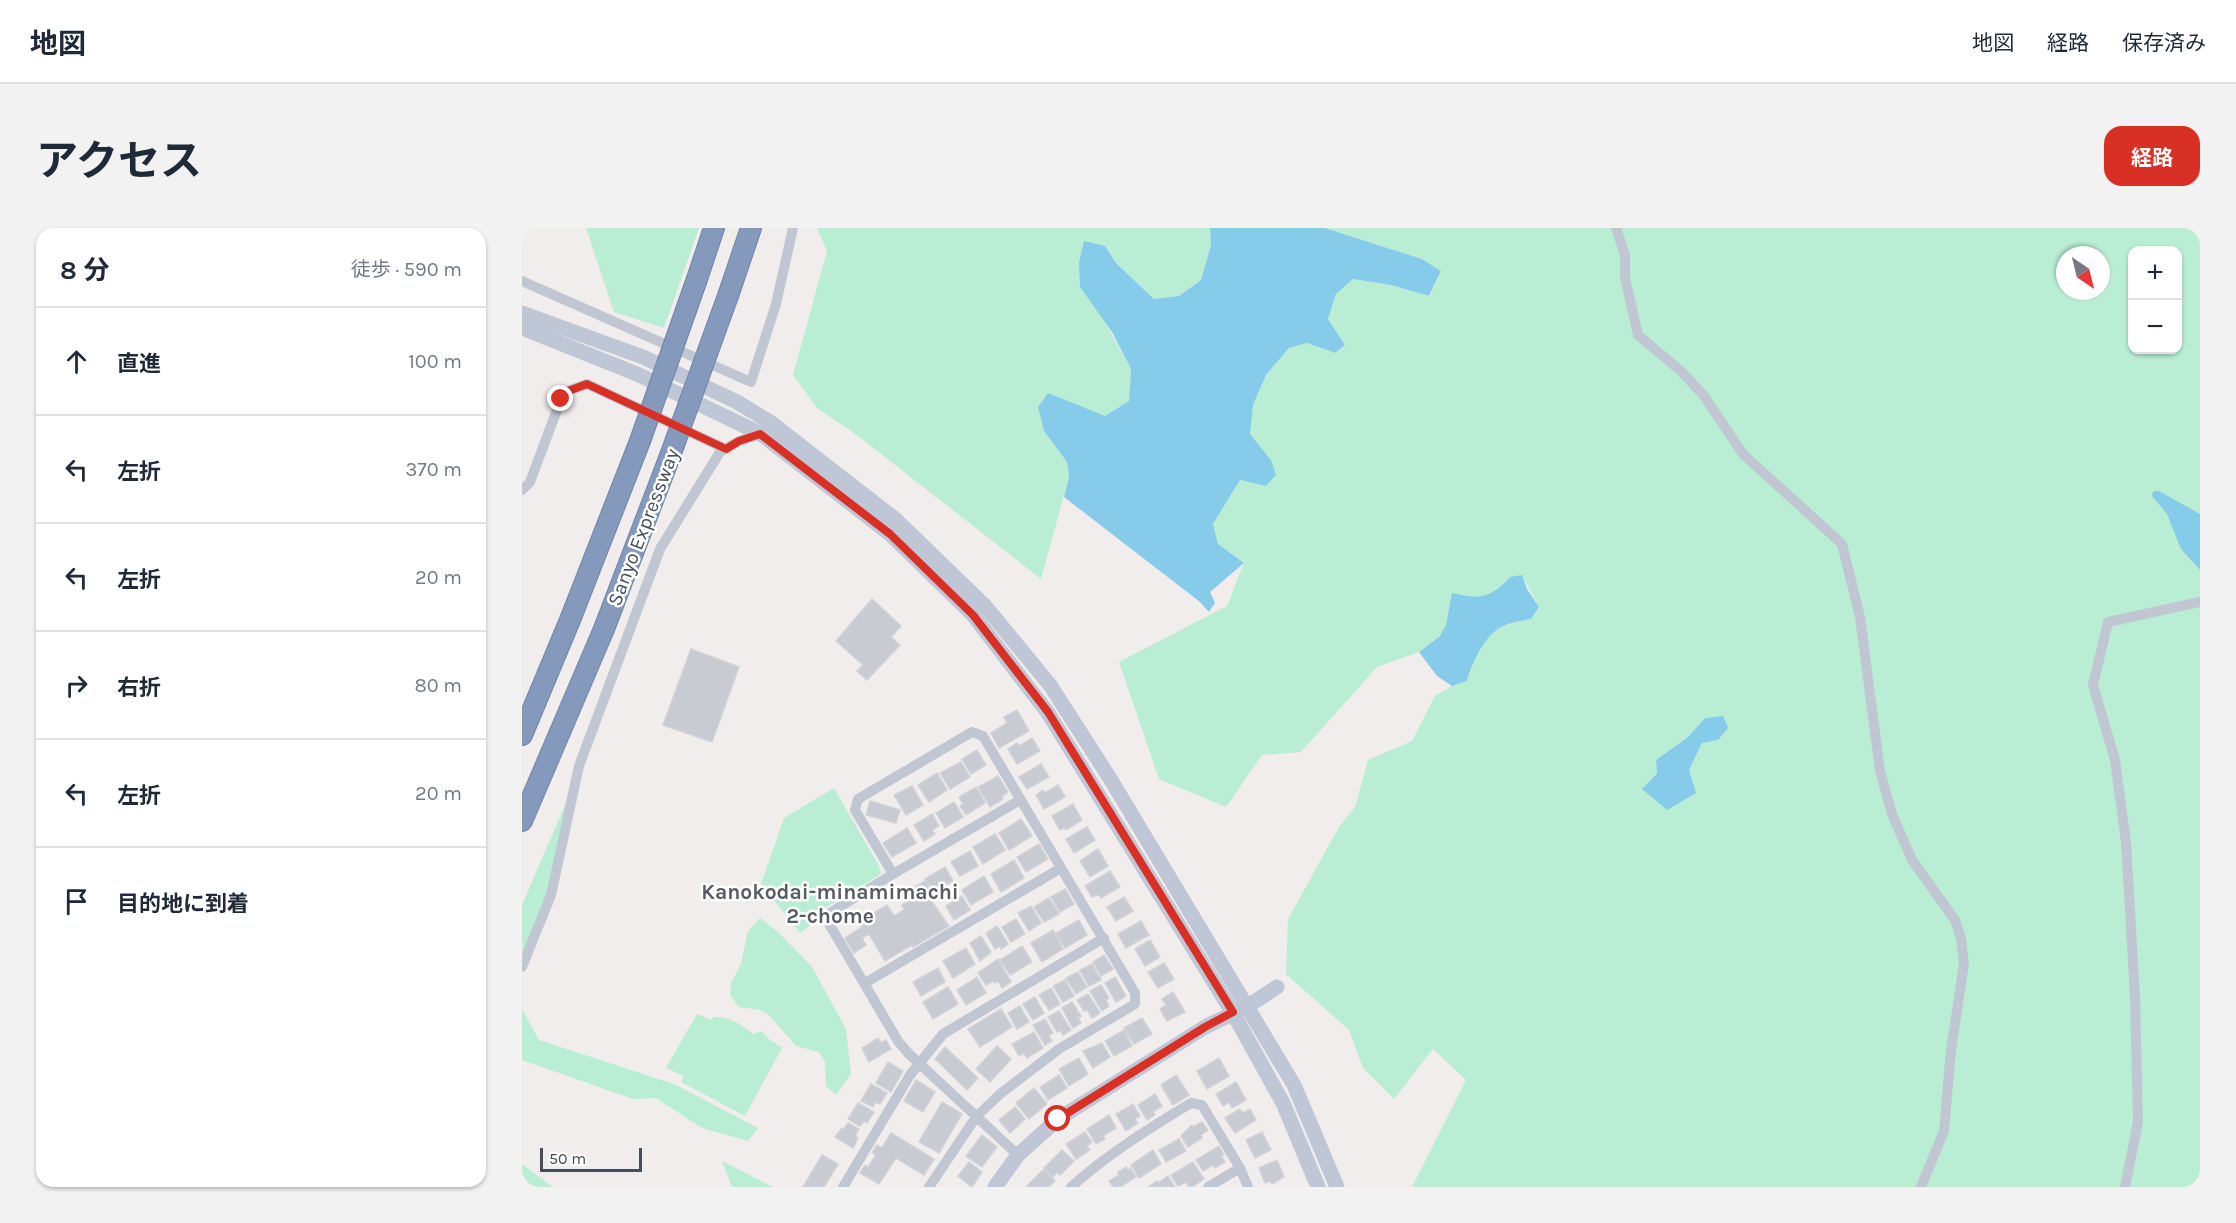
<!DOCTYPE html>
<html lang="ja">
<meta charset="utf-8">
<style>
body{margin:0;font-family:Karla,"Noto Sans JP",sans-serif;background:#f2f2f3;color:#1f2937}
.controls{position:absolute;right:18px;top:18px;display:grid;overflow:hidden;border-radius:12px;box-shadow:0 2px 4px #0004}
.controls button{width:54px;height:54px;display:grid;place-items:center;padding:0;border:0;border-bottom:2px solid #e0e1e3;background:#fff;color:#1f2937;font:30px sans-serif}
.compass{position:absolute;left:1534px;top:18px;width:54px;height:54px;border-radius:50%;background:#fff;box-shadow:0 2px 4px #0004;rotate:145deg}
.scale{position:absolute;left:18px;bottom:15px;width:102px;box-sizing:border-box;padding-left:6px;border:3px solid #454e5a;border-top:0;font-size:16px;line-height:21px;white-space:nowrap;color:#454e5a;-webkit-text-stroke:4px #fff;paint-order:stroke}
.stop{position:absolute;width:18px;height:18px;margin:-14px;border:4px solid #d93025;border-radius:50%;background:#fff}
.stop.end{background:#d93025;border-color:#fff;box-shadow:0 2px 6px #0008}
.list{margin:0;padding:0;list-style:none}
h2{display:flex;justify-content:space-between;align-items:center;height:78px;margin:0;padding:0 24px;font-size:26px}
h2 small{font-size:20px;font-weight:400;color:#747a83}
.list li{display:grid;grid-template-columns:39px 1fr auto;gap:18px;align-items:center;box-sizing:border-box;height:108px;padding:0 24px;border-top:2px solid #e0e1e3}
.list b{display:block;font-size:22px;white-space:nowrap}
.list em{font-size:20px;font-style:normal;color:#747a83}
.icon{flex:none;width:33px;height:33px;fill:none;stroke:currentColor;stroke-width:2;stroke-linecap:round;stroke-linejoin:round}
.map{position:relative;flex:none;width:1678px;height:959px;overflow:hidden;border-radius:18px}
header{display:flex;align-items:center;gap:36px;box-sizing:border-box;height:84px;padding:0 30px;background:#fff;border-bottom:2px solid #e0e1e3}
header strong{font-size:28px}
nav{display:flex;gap:33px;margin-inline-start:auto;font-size:21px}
.intro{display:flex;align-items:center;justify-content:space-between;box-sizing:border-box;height:144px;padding:0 36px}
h1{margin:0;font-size:42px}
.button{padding:15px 27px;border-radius:18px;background:#d93025;color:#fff;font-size:21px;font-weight:700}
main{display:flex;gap:36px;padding:0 36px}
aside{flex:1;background:#fff;border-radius:18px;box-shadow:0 2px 4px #0004}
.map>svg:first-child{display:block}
.green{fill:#baeed4;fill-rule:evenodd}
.water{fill:#87cbeb}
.building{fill:#c9cbd3;stroke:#d1d2d8;stroke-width:1.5}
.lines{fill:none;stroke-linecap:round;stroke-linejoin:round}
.highway-casing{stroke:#6f84a8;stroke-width:22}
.street{stroke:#c0c7d2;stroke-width:10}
.secondary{stroke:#bfc7d6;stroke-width:15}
.highway{stroke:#8499bc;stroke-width:20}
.highway-bridge-casing{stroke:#6f84a8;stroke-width:22;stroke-linecap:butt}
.highway-bridge{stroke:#8499bc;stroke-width:20}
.route{stroke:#d93025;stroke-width:8}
.labels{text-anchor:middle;stroke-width:5;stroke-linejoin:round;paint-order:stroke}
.street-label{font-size:20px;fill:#454e5a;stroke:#fff}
.neighbourhood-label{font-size:21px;font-weight:bold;fill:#595c62;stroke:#fff}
</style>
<header>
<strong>地図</strong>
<nav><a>地図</a><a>経路</a><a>保存済み</a></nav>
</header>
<div class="intro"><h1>アクセス</h1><a class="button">経路</a></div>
<main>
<aside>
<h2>8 分<small>徒歩 · 590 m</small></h2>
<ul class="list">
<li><svg class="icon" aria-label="ahead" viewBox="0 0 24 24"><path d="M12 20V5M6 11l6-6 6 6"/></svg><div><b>直進</b></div><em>100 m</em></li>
<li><svg class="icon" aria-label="left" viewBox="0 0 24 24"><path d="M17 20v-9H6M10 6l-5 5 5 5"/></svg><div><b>左折</b></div><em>370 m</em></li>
<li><svg class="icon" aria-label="left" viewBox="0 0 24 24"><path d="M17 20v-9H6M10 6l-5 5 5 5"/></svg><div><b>左折</b></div><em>20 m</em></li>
<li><svg class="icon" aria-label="right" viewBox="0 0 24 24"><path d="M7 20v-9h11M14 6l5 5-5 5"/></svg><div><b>右折</b></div><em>80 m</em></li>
<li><svg class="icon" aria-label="left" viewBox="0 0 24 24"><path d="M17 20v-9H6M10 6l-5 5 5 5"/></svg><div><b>左折</b></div><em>20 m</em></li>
<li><svg class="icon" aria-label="arrive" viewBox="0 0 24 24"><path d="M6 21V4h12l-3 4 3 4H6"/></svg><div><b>目的地に到着</b></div></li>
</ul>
</aside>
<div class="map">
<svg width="1678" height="959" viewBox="0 0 1678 959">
<rect width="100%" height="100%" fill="#f0edec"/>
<path class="green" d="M64,0H177L142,100L92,84Z
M295,0H688L689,17L679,52L657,68L632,71L594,35L583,18L577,83L609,141L607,173L583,188L562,180L522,203L545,234L547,249L519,351L336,208L295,180L271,147L305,23Z
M803,0H1678V959H890L944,852L911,821L872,871L841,840L827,802L764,746L766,691L817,599L833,579L846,532L890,513L913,468L930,458L945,453C950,435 963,406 981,398C989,394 1000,393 1009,391L1017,379L1000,348L988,349C976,362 965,371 947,369L918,408L897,424L855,439L779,524L740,527L704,579L637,551L597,434L705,378L722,335L696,316L691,296L718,252L744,258L749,232L728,206L731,177L744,147L767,120L785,115L813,125L823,117L806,91L814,66L831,51L869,57L908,68L919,44L900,31ZM1610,22H1656V122H1610ZM1543,27H1579V63H1543ZM1183,490L1196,512L1180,515L1167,542L1120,561L1135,544L1134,532L1166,509Z
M53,554L23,676L0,725V677Z
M312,560L357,638L359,646L293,686L296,692L278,705L239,656L262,590Z
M238,690L256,704L290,739L324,801L329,846L314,867L304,858L303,834L297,824L274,818L247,787L238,782L217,779L208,767L209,755L219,736L226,703Z
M0,781L17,812L152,856L236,900L226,913L180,900L134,870L111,871L0,832Z
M175,786L189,792L191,789C207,788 219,796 231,806L239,803L247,811L260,820L223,888L159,854L162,848L144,840Z
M200,933L251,959H210Z
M0,936L31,959H0Z"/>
<path class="water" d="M688,0H803L900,31L919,43L907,68L869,57L831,51L814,66L806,91L823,117L813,125L785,115L767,120L744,147L731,177L728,206L749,232L754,247L744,258L718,252L691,296L696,316L722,335L688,364L693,375L687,384L678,374L542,269L547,249L545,234L522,203L516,179L526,165L583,188L607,173L609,141L590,104L558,59L557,35L562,13L583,18L594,35L632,71L657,68L679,52L689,17Z
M1631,263H1637L1678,286V342L1659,321L1645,286L1630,268Z
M1000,347L1005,361L1017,379L1009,391C1000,393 989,394 981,398C963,406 950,435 945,453L930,458L915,448L897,424L918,408L924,397L930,365C958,371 968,371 988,349Z
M1201,488L1206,500L1196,512L1180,515L1167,542L1174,565L1145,582L1120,561L1135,545L1134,532L1166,509L1183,490Z"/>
<path class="building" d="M350,371L379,398L369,409L378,417L345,452L335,443L341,437L314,413Z
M169,421L217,439L190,514L141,497Z
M495,482L507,503L477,520L469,505L485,495L482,489Z
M510,510L518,523L495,536L486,521L495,515L497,518Z
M455,522L464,537L449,546L440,531Z
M439,534L448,549L428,561L418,545Z
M519,536L527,549L505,561L497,549Z
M415,545L425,562L407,574L396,557Z
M476,548L486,564L480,568L481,571L468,579L456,559Z
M536,557L543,569L522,581L514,567L521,562L523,565Z
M390,558L401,577L384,587L372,567Z
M454,559L463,575L444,587L438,578L441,576L437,569Z
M348,573L378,582L374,595L344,587Z
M432,574L441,589L423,600L414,585Z
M551,576L560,592L544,602L542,599L538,602L530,588Z
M410,586L417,598L410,602L413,606L402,613L392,597Z
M499,591L510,608L487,622L477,605Z
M565,599L573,612L552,625L544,611Z
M385,600L394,615L370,629L361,615Z
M473,606L483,622L461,636L451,619Z
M517,616L526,631L504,644L495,629Z
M576,621L586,638L568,649L558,633Z
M448,623L456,638L438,648L429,634Z
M492,632L502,650L479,664L469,646Z
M423,639L431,653L412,664L403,651Z
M588,643L598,659L579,670L577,666L570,669L563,658Z
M462,648L471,664L449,677L440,662Z
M403,653L410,664L398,671L391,660Z
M543,661L552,676L538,684L529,669Z
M406,668L427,698L391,719L390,717L363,733L347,706L340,710L344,717L332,725L323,710L340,699L337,694L365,677L372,688L382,682L380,677L393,669L396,674Z
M440,668L448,682L432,692L424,678Z
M602,669L611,683L594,693L585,679Z
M527,670L537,686L522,694L512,679Z
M509,678L519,695L507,703L496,685Z
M494,691L503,706L489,714L480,699Z
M557,692L565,707L543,720L534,705Z
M619,693L627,707L604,720L596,706Z
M475,698L486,716L479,721L478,718L473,721L464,705Z
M531,702L541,721L520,734L509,715Z
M459,708L469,724L458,733L448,715Z
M628,712L638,729L623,738L613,721Z
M500,718L510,734L488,747L478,732Z
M444,720L453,736L431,750L421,733Z
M582,727L591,741L579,748L571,734Z
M476,731L489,754L480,760L476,753L473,755L471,753L464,757L456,745Z
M642,735L652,751L636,760L626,744Z
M570,736L579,752L567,758L558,742Z
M416,740L423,754L399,768L391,754Z
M556,744L565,759L554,766L544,750Z
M455,749L464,765L444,777L435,762Z
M593,749L604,768L594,774L583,755Z
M543,752L552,768L541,774L531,758Z
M579,757L587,770L584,772L587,778L580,783L568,763Z
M426,759L436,776L411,791L401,774Z
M529,760L538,776L527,782L517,767Z
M651,764L663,784L645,793L638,781L644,777L640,771Z
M566,766L578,785L570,790L565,782L562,783L555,772Z
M513,769L522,785L511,792L501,776Z
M550,774L559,788L556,789L559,795L551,800L540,780Z
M498,778L507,794L495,801L486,785Z
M479,781L490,799L458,819L446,801Z
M537,783L549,802L541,807L538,802L535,804L526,789Z
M620,790L630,806L612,816L602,800Z
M523,791L531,805L527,807L530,813L523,817L511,797Z
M602,802L610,818L592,828L583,813Z
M512,804L521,820L505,830L502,825L497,828L490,816Z
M356,810L359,815L364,812L369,821L347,834L340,820Z
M580,815L588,829L571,840L561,823Z
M475,818L489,831L468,854L454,841Z
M423,819L456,850L445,862L413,831Z
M557,830L566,846L547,858L537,841Z
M697,830L707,848L685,861L675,843Z
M366,834L381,843L369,864L354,855Z
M537,847L545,860L526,872L518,859Z
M654,847L667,867L651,877L639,857Z
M394,852L413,864L401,884L382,873Z
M714,854L724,872L710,880L707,874L701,878L694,866Z
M349,856L365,865L358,876L354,874L351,879L339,873Z
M512,860L525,876L507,891L494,875Z
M633,866L640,878L631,884L633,887L625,892L616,877Z
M420,874L440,886L417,925L397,914Z
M336,875L352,884L345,895L342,893L338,898L326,891Z
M611,876L618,888L613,891L616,895L604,903L594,886Z
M493,879L503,891L488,905L477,892Z
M718,881L721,885L728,881L734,892L713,905L703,890Z
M587,887L594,900L581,908L583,911L574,916L565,901Z
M680,894L686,902L679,907L680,910L666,919L659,908L670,897L671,899Z
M326,895L337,901L333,908L336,910L331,920L313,909L320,900L322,901Z
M563,904L570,914L565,918L568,922L554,931L544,916Z
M740,904L749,922L733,930L724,912Z
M369,905L412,931L402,947L374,930L357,956L338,945L343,937L346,939L354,927L350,925L355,917L360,920Z
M460,907L475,919L460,939L444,928Z
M657,911L664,923L644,934L637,922Z
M697,918L702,927L699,928L703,934L693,940L691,937L681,943L674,932Z
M540,922L552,933L538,947L535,944L531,949L522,940Z
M631,922L639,936L617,950L609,937Z
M300,927L316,936L302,959H281Z
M755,932L762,949L750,956L748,953L743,955L737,940Z
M447,934L460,944L450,959L436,948Z
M671,934L682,951L670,959H667L664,954L656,958L649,947Z
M604,939L606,942L608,940L614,949L598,959H591L587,953L597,947L596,944Z
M522,941L533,953L527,959H504Z
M646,948L653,959H626L635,953L636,955Z"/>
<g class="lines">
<defs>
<path id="highway" d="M175,51L192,0
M207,65L229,0
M0,507L48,392L118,213
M0,593L82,401L148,228"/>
</defs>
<use href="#highway" class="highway-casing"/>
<path class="street" d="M1094,0L1103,27V50L1116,107L1160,144L1182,168L1221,226L1320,316L1338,389L1358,543L1370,586L1390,632L1433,692L1439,710L1442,736L1429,822L1422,903L1399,959
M0,53L229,154L254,76L271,0
M0,262L8,254L39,171L46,163L65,156L204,221
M371,646L333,582L336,571L450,504L461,508L613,765V776L537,821L478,866L454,889L407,959
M0,739L29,667L57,538L138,321L198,224L217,213L239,206
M343,755L539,640
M496,927L386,825L376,813L306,694L308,685L371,646L498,572
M321,959L388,847L421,806L582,710
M549,959C586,926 626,901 669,875L680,877L718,940L726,959
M686,959L718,940
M1603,959L1616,894L1613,769L1604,614L1593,532L1571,457L1586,394L1678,374"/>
<path class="secondary" d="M0,85L121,129L215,174L248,194L373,291L463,378L528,457L589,552L772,857L815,959
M0,100L115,146L239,206L368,306L451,387L526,485L711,785L761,875L796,959
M473,959L496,927L536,891L683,799L726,778L755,759"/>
<use href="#highway" class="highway"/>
<defs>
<path id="highway-bridge" d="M118,213L175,51
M148,228L207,65"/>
</defs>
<use href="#highway-bridge" class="highway-bridge-casing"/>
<use href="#highway-bridge" class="highway-bridge"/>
</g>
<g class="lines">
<path class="route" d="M39,171L46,163L65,156L204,221L217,213L238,206L368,306L451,387L526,484L711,784L683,799L536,891"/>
</g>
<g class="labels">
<g class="street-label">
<text transform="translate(121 299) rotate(-69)" y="7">Sanyo Expressway</text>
</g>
<g class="neighbourhood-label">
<text x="308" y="671">Kanokodai-minamimachi<tspan x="308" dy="24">2-chome</tspan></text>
</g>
</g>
</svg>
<div class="controls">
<button>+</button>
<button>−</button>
</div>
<svg class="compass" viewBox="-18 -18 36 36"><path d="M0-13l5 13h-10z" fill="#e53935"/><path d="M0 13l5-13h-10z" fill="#747a83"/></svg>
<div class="scale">50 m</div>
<div class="stop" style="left:536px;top:891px"></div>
<div class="stop end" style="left:39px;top:171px"></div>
</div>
</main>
